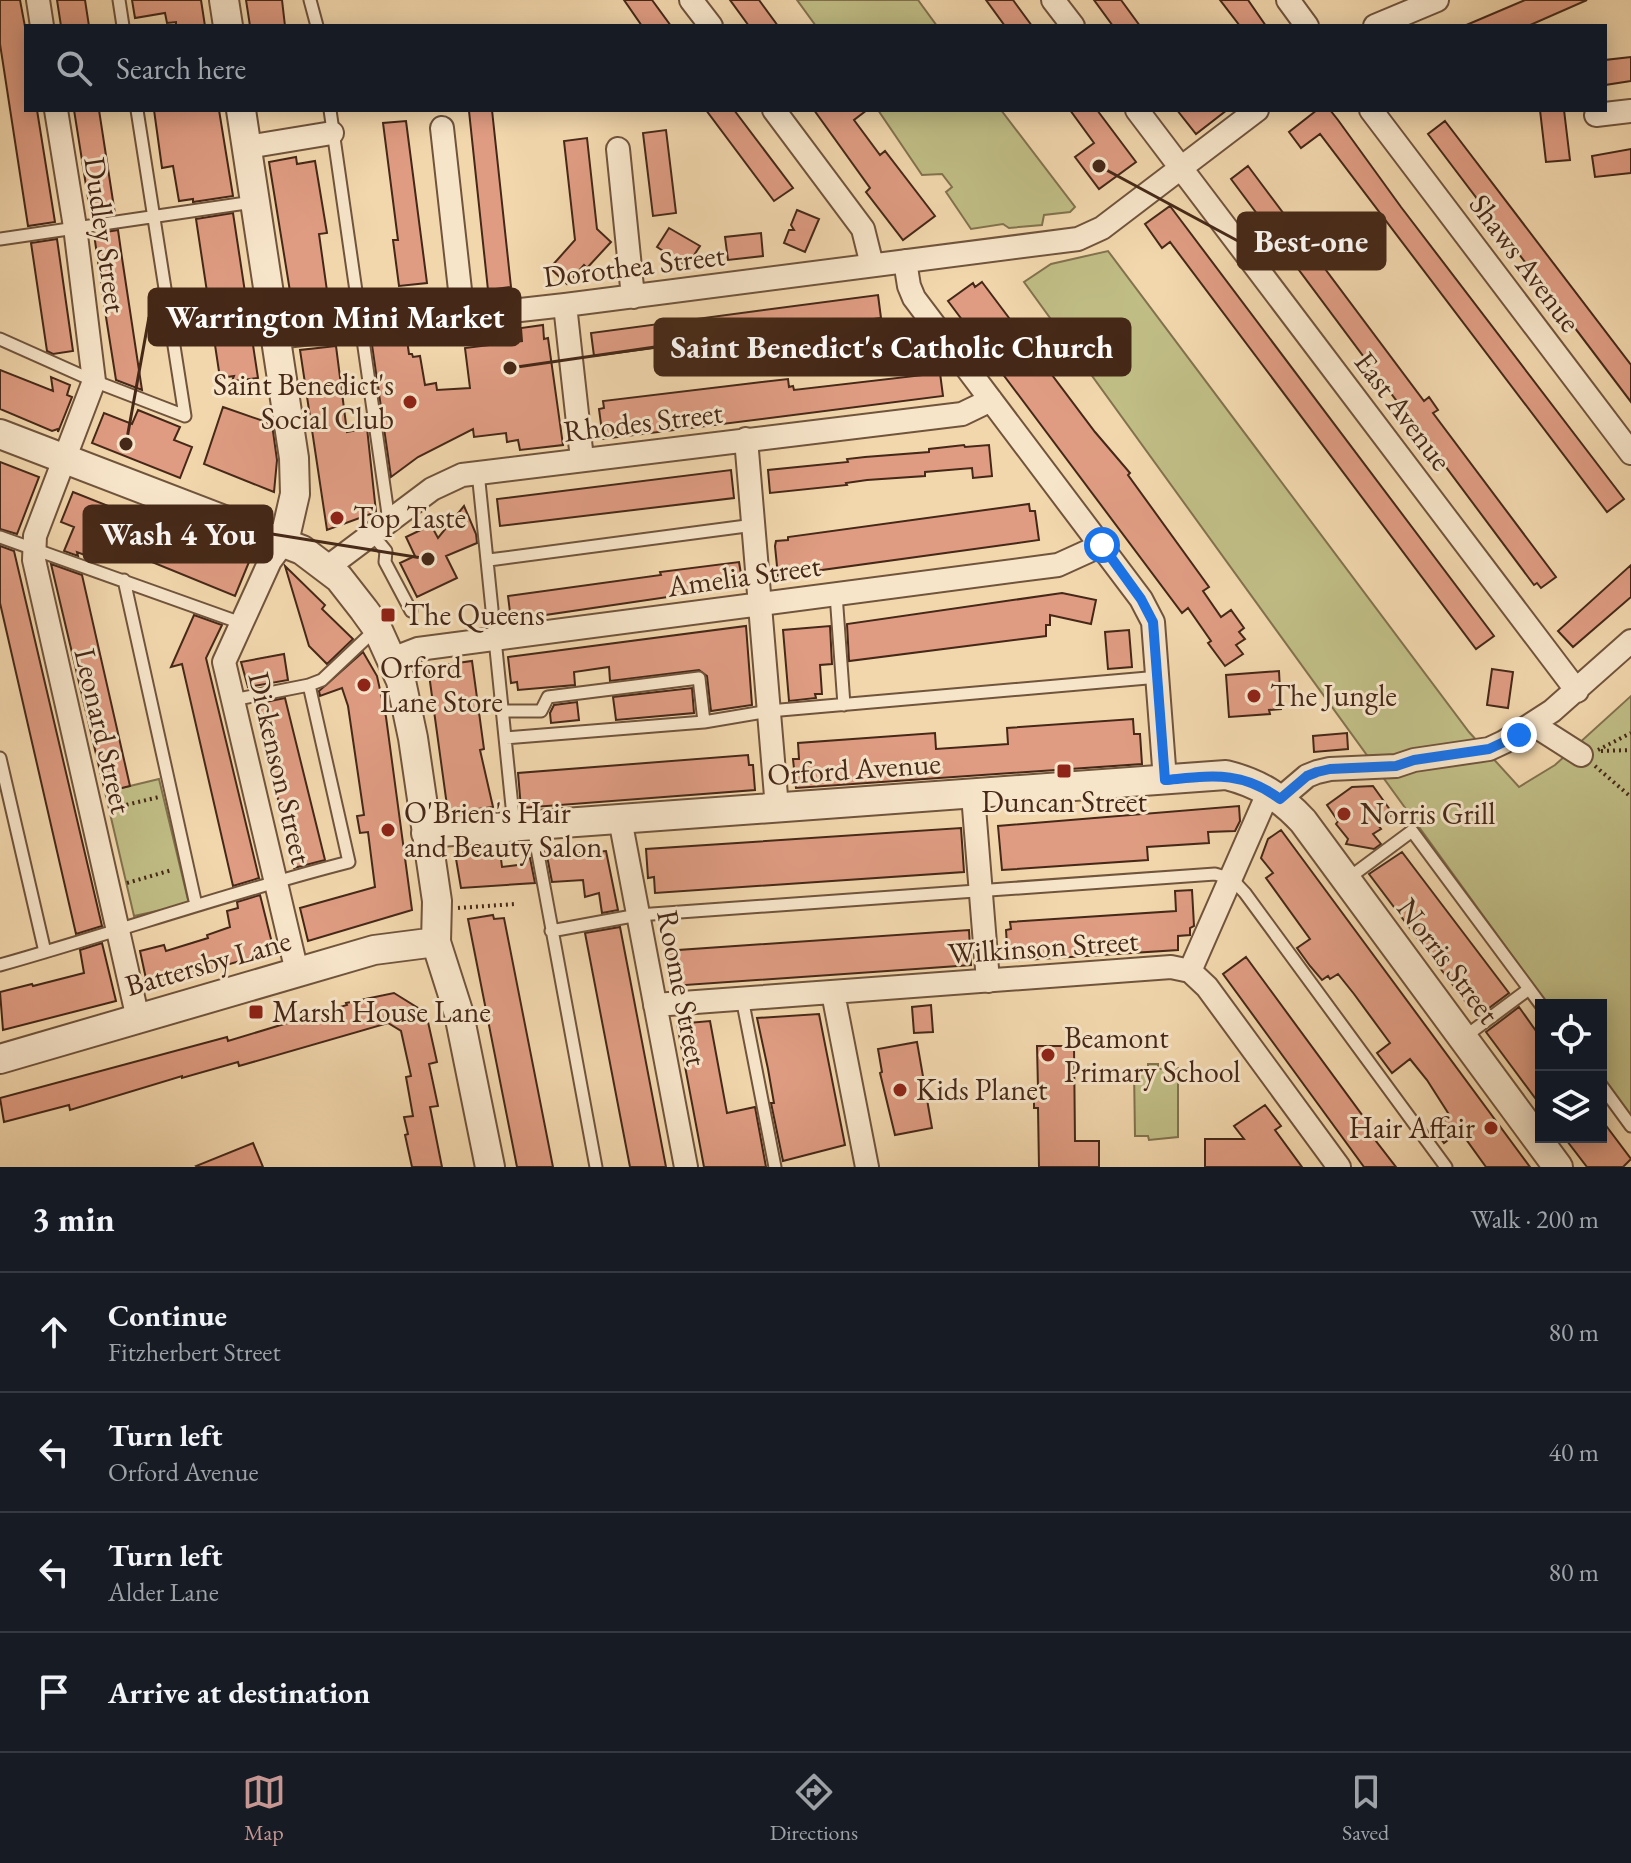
<!DOCTYPE html>
<meta charset="utf-8">
<style>
body{margin:0;font-family:"EB Garamond",serif;background:#242831;color:#f1f3f6}
.controls{position:absolute;right:24px;bottom:24px;display:grid;overflow:hidden;border-radius:0px;box-shadow:0 4px 20px #0003}
.controls button{width:72px;height:72px;display:grid;place-items:center;padding:0;border:0;border-bottom:2px solid #363941;background:#171b24;color:#f1f3f6;font:40px sans-serif}
.stop{position:absolute;width:24px;height:24px;margin:-18px;border:6px solid #1a73e8;border-radius:50%;background:#fff}
.stop.end{background:#1a73e8;border-color:#fff;box-shadow:0 2px 8px #0008}
.list{margin:0;padding:0;list-style:none}
h2{display:flex;justify-content:space-between;align-items:center;height:104px;margin:0;padding:0 32px;font-size:34px}
h2 small{font-size:26px;font-weight:400;color:#9ea1a6}
.list li{display:grid;grid-template-columns:52px 1fr auto;gap:24px;align-items:center;box-sizing:border-box;height:120px;padding:0 32px;border-top:2px solid #363941}
.list b{display:block;font-size:30px;white-space:nowrap}
.list p{margin:0;font-size:26px;white-space:nowrap;color:#9ea1a6}
.list em{font-size:26px;font-style:normal;color:#9ea1a6}
.icon{flex:none;width:44px;height:44px;fill:none;stroke:currentColor;stroke-width:2;stroke-linecap:round;stroke-linejoin:round}
.map{position:relative;flex:none;width:1631px;height:1167px;overflow:hidden}
.search{position:absolute;background:#171b24;box-shadow:0 4px 20px #0003;left:24px;right:24px;top:24px;height:88px;display:flex;align-items:center;gap:20px;box-sizing:border-box;padding:0 28px;border-radius:0px;color:#9ea1a6;font-size:30px}
.sheet{height:584px;background:#171b24}
nav{display:flex;justify-content:space-around;align-items:center;box-sizing:border-box;height:112px;border-top:2px solid #363941;background:#171b24;font-size:22px;color:#9ea1a6}
nav a{display:grid;justify-items:center;gap:4px}
nav .on{color:#c59692}
.map>svg:first-child{display:block}
.green{fill:#c0bd85;stroke:#82724e;stroke-width:2}
.building{fill:#df9c82;stroke:#452817;stroke-width:2}
.lines{fill:none;stroke-linecap:round;stroke-linejoin:round}
.service-casing{stroke:#70543c;stroke-width:15}
.minor-casing{stroke:#70543c;stroke-width:26}
.tertiary-casing{stroke:#70543c;stroke-width:32}
.path{stroke:#452817;stroke-width:4;stroke-dasharray:2 4;stroke-linecap:butt}
.service{stroke:#f7e5ca;stroke-width:11}
.minor{stroke:#f7e5ca;stroke-width:22}
.tertiary{stroke:#f7e5ca;stroke-width:28}
.route{stroke:#1a73e8;stroke-width:10}
.poi-dot{fill:#8f2418;stroke:#f7e5ca;stroke-width:3}
.labels{text-anchor:middle;stroke-width:6;stroke-linejoin:round;paint-order:stroke}
.street-label{font-size:30px;fill:#452817;stroke:#f7e5ca}
.poi-label{font-size:30px;fill:#452817;stroke:#f7e5ca;text-anchor:start}
.leader{fill:none;stroke:#452817;stroke-width:3}
.callout-dot{fill:#452817;stroke:#f7e5ca;stroke-width:3}
.callout{fill:#452817;stroke:#452817;stroke-width:3}
.callout-label{font-size:32px;text-anchor:middle;font-weight:bold;fill:#fff}
</style>
<div class="map">
<svg width="1631" height="1167" viewBox="0 0 1631 1167">
<rect width="100%" height="100%" fill="#f2d7ad"/>
<filter id="stains"><feTurbulence type="fractalNoise" baseFrequency=".0025" numOctaves="4"/><feColorMatrix values="0 0 0 0 .2 0 0 0 0 .09 0 0 0 0 .02 0 0 0 .5 -.17"/></filter>
<radialGradient id="worn" r=".72"><stop offset=".6" stop-color="#630" stop-opacity="0"/><stop offset="1" stop-color="#630" stop-opacity=".3"/></radialGradient>
<path class="green" d="M797,0H918L937,26H816Z
M878,110H1001L1075,207L1070,212L1044,215L1042,225L1009,228L1003,224L971,229L946,192L952,187L942,174L922,175Z
M1108,251L1469,732L1519,787L1555,765L1631,696V1118L1601,1077V1005H1548L1024,282L1051,264Z
M159,779L189,904L134,916L105,792Z
M1148,1064H1158V1069L1178,1068V1137L1149,1140L1148,1136H1135L1134,1069H1148Z"/>
<path class="building" d="M0,0H20L26,32V110H37L55,222L28,226L0,44Z
M57,0H85L89,26H61Z
M132,0H201L205,26H176V22L167,23L165,13L135,18Z
M246,0H282L285,26H250Z
M624,0H652L671,26H642Z
M730,0H759L778,26H749Z
M986,0H1013L1032,26H1005Z
M1094,0H1121L1140,26H1113Z
M1220,0H1248L1266,26H1240Z
M1525,0H1587L1528,26H1464Z
M1631,57V81L1605,85V60Z
M74,110H99L115,214L91,217Z
M154,110H219L233,196L193,202V199L179,201L173,166L162,168Z
M492,110L511,287L488,290L469,111Z
M706,110H734L793,188L774,201Z
M814,110H867L854,120L880,155L885,151L935,216L903,240L866,192L870,188Z
M1070,110H1097L1136,162L1099,189L1075,157L1094,143Z
M1177,110H1227L1196,134Z
M1317,110H1330L1338,120L1401,207L1624,499L1607,512L1320,134L1301,148L1289,132Z
M1540,110H1564L1570,160L1546,162Z
M406,121L427,283L399,286L393,240H398L383,123Z
M1445,121L1631,365V402L1428,134Z
M666,130L676,213L653,216L643,133Z
M587,138L597,229L611,242L587,268L584,265L567,284L550,268L575,240L564,141Z
M1631,149V173L1595,177L1592,156Z
M296,157L297,164L315,161L327,233L319,234L329,305L318,306L319,312L294,316L269,162Z
M1248,166L1424,401L1429,397L1438,410L1433,413L1556,577L1541,588L1537,583L1534,585L1231,179Z
M1170,206L1494,636L1476,649L1170,242L1162,248L1145,224Z
M797,210L819,219L805,252L784,243L789,230H794L791,225Z
M233,213L258,378L232,381L234,376L220,378L196,219Z
M669,228L700,246L687,266L657,247Z
M118,230L122,258L142,390L116,380L106,317L94,234Z
M761,233L763,256L728,260L725,237Z
M57,239L73,351L53,354L47,351L31,243Z
M982,282L1095,432L1130,473L1128,475L1209,587L1203,591L1221,617L1231,610L1244,628L1239,632L1245,639L1236,645L1243,654L1225,666L1208,643L1211,641L1188,608L1182,613L948,301L973,283L975,287Z
M878,295L881,318L594,356L591,333Z
M543,325L544,339L548,338L563,445L520,450L518,440L507,442L506,433L474,437L473,429L418,457L391,477L372,345L407,340L409,354H412L413,357L420,356L425,385L436,383L437,390L470,388L465,348L522,341L521,328Z
M336,346L347,432L367,428L376,512L327,530L300,350Z
M0,370L53,391L51,377L70,385L67,395L72,397L58,432V429L52,431L0,409Z
M940,373L943,396L603,439L599,409L604,408L603,401L788,379L789,387L793,386L794,390Z
M223,407L272,424L277,460L274,492L204,464Z
M138,410L180,427L174,440L192,447L180,478L92,443L104,413L132,424Z
M964,445L965,447L989,445L992,476L973,478L972,468L925,472V476L867,480L846,483L847,485L770,493L768,470L848,462L847,459L865,457L929,452V449Z
M0,462L39,477L17,534L0,529Z
M731,470L734,498L500,526L497,499Z
M73,492L249,562L235,596L108,544L98,560L77,552L78,556L64,551L74,527L61,522Z
M1029,504L1030,511H1035L1039,540L778,576L775,546L776,541L788,540V537Z
M464,506L476,534L477,543L446,556L457,578L417,597L400,563L415,556L406,537L431,525L438,538Z
M0,546L14,551L102,926L76,934L0,603Z
M739,562L743,586L511,620L508,596L661,575L660,572Z
M51,564L82,575L130,786L105,792Z
M1631,565V597L1573,647L1558,631Z
M285,566L325,605L322,609L353,639L327,664L309,646Z
M1062,593L1096,600L1091,624L1050,615V625H1046V636L849,661L847,624Z
M194,615L222,625L206,658L259,878L233,886L182,664L171,667Z
M746,626L752,705L711,711L707,676L699,670L610,681L609,667L574,672L575,685L518,690L517,682L511,683L508,657Z
M830,626L832,664L820,665L822,694H815L816,698L789,701L783,630Z
M1129,630L1132,667L1108,669L1105,632Z
M363,652L377,676L386,717L412,910L308,941L300,908L375,887L368,832L360,833L357,816L364,815L348,706L342,688L320,696L319,691Z
M284,654L288,680L248,687L241,662Z
M472,661L484,749L480,750L493,807L448,813L428,667Z
M1492,669L1513,672L1508,708L1487,705Z
M1279,671L1281,709L1269,710L1270,714L1229,717L1226,675Z
M692,688L694,713L616,720L613,697Z
M285,698L325,860L294,868L256,704Z
M577,702L579,720L551,723L550,713L554,705Z
M1133,719L1134,734H1140L1142,764L796,788L793,759H799L798,743L935,733L936,749L965,747L1008,744L1007,728Z
M1347,733L1348,749L1314,752L1313,736Z
M748,755L749,765H753L755,790L521,808L518,773Z
M1373,786L1393,814L1378,825L1381,829L1373,834L1381,844L1374,849L1346,844L1348,839L1336,824L1338,821L1327,805L1352,787Z
M1239,806L1240,821L1235,831L1208,832L1209,843L1147,847L1148,860L1002,870L998,826Z
M961,828L964,872L655,893L654,877L648,878L646,849Z
M1281,830L1530,1167H1486L1460,1131L1444,1143L1433,1128L1450,1116L1427,1080L1410,1059L1392,1073L1377,1053L1390,1043L1354,994L1338,974L1330,979L1328,976L1322,980L1310,966L1297,948L1310,939L1266,878L1273,873L1261,858L1268,839Z
M500,851L502,867L525,864V858H530L535,883L461,888L455,853Z
M606,851L618,910L602,913L599,893L585,897L583,880L552,882L547,856Z
M1402,852L1509,993L1477,1017L1369,874Z
M1192,890L1194,926L1190,928V935L1178,936V950L1008,961L1006,930L1011,929L1010,922L1176,911L1175,891Z
M260,895L274,951L148,988L140,951L164,945L166,951L208,938L207,935L230,927L227,911L238,908L237,902Z
M493,915L494,919L504,918L553,1167H517L468,919Z
M620,927L630,979L666,1167H630L619,1110L585,933Z
M969,930L971,965L916,969L671,986L664,951Z
M102,943L116,1001L3,1030L0,992L32,984L33,986L84,973L80,950Z
M1246,957L1379,1138L1376,1141L1396,1167H1364L1223,974Z
M394,993L426,1013L437,1062L429,1064L438,1106L430,1107L442,1167H412L405,1135L408,1134L404,1117L413,1116L406,1077L411,1076L401,1031L388,1023L239,1066L238,1062L182,1078V1076L70,1110L69,1105L4,1122L0,1098L227,1037L228,1041L347,1005L346,1003Z
M931,1005L933,1032L914,1033L912,1007Z
M1519,1007L1541,1038V1106L1486,1032Z
M819,1014L845,1145L783,1161L771,1103H774L768,1069L757,1018Z
M710,1021L727,1113L755,1107L766,1167H704L677,1024Z
M917,1042L932,1128L895,1135L880,1073L882,1072L878,1049Z
M1037,1046H1074L1075,1141H1099V1167H1039L1038,1108H1034V1088H1038Z
M1265,1105L1281,1126L1275,1130L1302,1167H1205V1139H1244L1234,1126Z
M1601,1119L1631,1159L1623,1167H1587L1564,1137H1601Z
M253,1143L263,1167H197L196,1166Z"/>
<g class="lines">
<defs>
<path id="service" d="M119,0L123,26
M310,0L317,26
M330,110L389,521
M0,239L253,202
M0,339L94,381L185,416L137,110
M478,472L514,826
M373,535L386,551L385,562L411,611
M0,537L241,623
M489,560L754,525
M124,580L196,905
M836,594L844,705
M233,700L309,685
M504,711H541L548,697L699,678L704,722
M506,738L704,722L769,711L1159,677
M0,758L45,952
M533,827L596,1167
M1346,880L1412,831L1541,1005
M551,931L638,915L1215,874L1232,879L1245,893L1446,1167
M0,965C117,932 231,892 349,862L309,685L322,680L377,628
M742,998L775,1167
M1463,1038L1529,989
M1601,1085L1631,1126"/>
<path id="minor" d="M38,0L42,26
M691,0L711,26
M1053,0L1073,26
M1288,0L1307,26
M1375,26L1437,0
M56,110L75,227L94,381L35,536L34,560L138,1019
M774,110L863,229L872,265
M1137,110L1577,691
M1371,110L1631,453
M1596,115L1631,111
M442,128L463,317
M247,147L332,133
M618,149L633,297
M905,261L909,286L914,298L1141,599L1153,622L1165,780
M565,305L582,459
M276,337L565,305L1078,239L1102,228L1257,110
M746,439L777,808
M284,542L270,561L224,662L297,972
M328,567L432,489L462,475L962,414L991,400
M392,659L418,649L1058,565L1102,545
M1534,725L1581,755
M973,795L988,981
M1280,799L1307,776L1317,772L1330,769L1396,766L1414,760L1489,749L1504,742L1552,711L1631,641
M620,819L686,1167
M1190,971L1269,791
M833,993L867,1167
M655,1005L1171,967L1190,971L1207,987L1339,1167"/>
<path id="tertiary" d="M224,0L228,26
M241,110L294,458L295,494L284,542
M0,434L302,550L339,578L364,610L377,628L401,681L413,738L437,901L436,942L459,1014L490,1167
M426,833L1226,775C1258,783 1281,797 1303,821L1558,1167
M0,1059L374,950L436,942"/>
</defs>
<use href="#service" class="service-casing"/>
<use href="#minor" class="minor-casing"/>
<use href="#tertiary" class="tertiary-casing"/>
<path class="path" d="M1598,750L1631,733
M1601,751L1631,750
M1595,766L1631,797
M109,809L159,797
M127,883L172,870
M458,908L515,904"/>
<use href="#service" class="service"/>
<use href="#minor" class="minor"/>
<use href="#tertiary" class="tertiary"/>
</g>
<g class="lines">
<path class="route" d="M1102,545L1141,599L1153,622L1165,780C1211,776 1241,770 1280,799L1307,776L1317,772L1330,769L1396,766L1414,760L1489,749L1519,735"/>
</g>
<g class="poi-dot">
<circle cx="410" cy="402" r="8"/>
<circle cx="337" cy="518" r="8"/>
<rect x="380" y="607" width="16" height="16" rx="4"/>
<circle cx="364" cy="685" r="8"/>
<circle cx="1254" cy="696" r="8"/>
<rect x="1056" y="763" width="16" height="16" rx="4"/>
<circle cx="1344" cy="814" r="8"/>
<circle cx="388" cy="830" r="8"/>
<rect x="248" y="1004" width="16" height="16" rx="4"/>
<circle cx="1048" cy="1055" r="8"/>
<circle cx="900" cy="1090" r="8"/>
<circle cx="1491" cy="1128" r="8"/>
</g>
<g class="labels">
<g class="street-label">
<text transform="translate(105 235) rotate(82)" y="10">Dudley Street</text>
<text transform="translate(1525 263) rotate(53)" y="10">Shaws Avenue</text>
<text transform="translate(634 266) rotate(-7)" y="10">Dorothea Street</text>
<text transform="translate(1403 411) rotate(53)" y="10">East Avenue</text>
<text transform="translate(643 422) rotate(-7)" y="10">Rhodes Street</text>
<text transform="translate(744 576) rotate(-8)" y="10">Amelia Street</text>
<text transform="translate(103 731) rotate(77)" y="10">Leonard Street</text>
<text transform="translate(280 768) rotate(77)" y="10">Dickenson Street</text>
<text transform="translate(854 769) rotate(-4)" y="10">Orford Avenue</text>
<text transform="translate(1043 947) rotate(-4)" y="10">Wilkinson Street</text>
<text transform="translate(1448 961) rotate(53)" y="10">Norris Street</text>
<text transform="translate(208 963) rotate(-16)" y="10">Battersby Lane</text>
<text transform="translate(682 988) rotate(79)" y="10">Roome Street</text>
</g>
<g class="poi-label">
<text x="394" y="395" text-anchor="end">Saint Benedict's<tspan x="394" dy="34">Social Club</tspan></text>
<text x="353" y="528">Top Taste</text>
<text x="404" y="625">The Queens</text>
<text x="380" y="678">Orford<tspan x="380" dy="34">Lane Store</tspan></text>
<text x="1270" y="706">The Jungle</text>
<text x="1064" y="812" text-anchor="middle">Duncan Street</text>
<text x="404" y="823">O'Brien's Hair<tspan x="404" dy="34">and Beauty Salon</tspan></text>
<text x="1360" y="824">Norris Grill</text>
<text x="272" y="1022">Marsh House Lane</text>
<text x="1064" y="1048">Beamont<tspan x="1064" dy="34">Primary School</tspan></text>
<text x="916" y="1100">Kids Planet</text>
<text x="1475" y="1138" text-anchor="end">Hair Affair</text>
</g>
</g>
<path class="leader" d="M1099 166L1238 241M126 444L149 317M510 368L655 347M428 559L272 534"/>
<g class="callout-dot">
<circle cx="1099" cy="166" r="8"/>
<circle cx="126" cy="444" r="8"/>
<circle cx="510" cy="368" r="8"/>
<circle cx="428" cy="559" r="8"/>
</g>
<g class="callout">
<rect x="1238" y="213" width="147" height="56" rx="8"/>
<rect x="149" y="289" width="371" height="56" rx="8"/>
<rect x="655" y="319" width="475" height="56" rx="8"/>
<rect x="84" y="506" width="188" height="56" rx="8"/>
</g>
<g class="callout-label">
<text x="1311" y="252">Best-one</text>
<text x="335" y="328">Warrington Mini Market</text>
<text x="892" y="358">Saint Benedict's Catholic Church</text>
<text x="178" y="545">Wash 4 You</text>
</g>
<rect width="100%" height="100%" filter="url(#stains)"/>
<rect width="100%" height="100%" fill="url(#worn)"/>
</svg>
<div class="controls">
<button><svg class="icon" aria-label="locate" viewBox="0 0 24 24"><circle cx="12" cy="12" r="6"/><path d="M12 2v4M12 18v4M2 12h4M18 12h4"/></svg></button>
<button><svg class="icon" aria-label="layers" viewBox="0 0 24 24"><path d="M12 4l9 5-9 5-9-5zM3 14l9 5 9-5"/></svg></button>
</div>
<div class="stop" style="left:1102px;top:545px"></div>
<div class="stop end" style="left:1519px;top:735px"></div>
<div class="search"><svg class="icon" aria-label="search" viewBox="0 0 24 24"><circle cx="10" cy="10" r="6"/><path d="M15 15l6 6"/></svg>Search here</div>
</div>
<section class="sheet">
<h2>3 min<small>Walk · 200 m</small></h2>
<ul class="list">
<li><svg class="icon" aria-label="ahead" viewBox="0 0 24 24"><path d="M12 20V5M6 11l6-6 6 6"/></svg><div><b>Continue</b><p>Fitzherbert Street</p></div><em>80 m</em></li>
<li><svg class="icon" aria-label="left" viewBox="0 0 24 24"><path d="M17 20v-9H6M10 6l-5 5 5 5"/></svg><div><b>Turn left</b><p>Orford Avenue</p></div><em>40 m</em></li>
<li><svg class="icon" aria-label="left" viewBox="0 0 24 24"><path d="M17 20v-9H6M10 6l-5 5 5 5"/></svg><div><b>Turn left</b><p>Alder Lane</p></div><em>80 m</em></li>
<li><svg class="icon" aria-label="arrive" viewBox="0 0 24 24"><path d="M6 21V4h12l-3 4 3 4H6"/></svg><div><b>Arrive at destination</b></div></li>
</ul>
</section>
<nav>
<a class="on"><svg class="icon" aria-label="map" viewBox="0 0 24 24"><path d="M3 6l6-2 6 2 6-2v14l-6 2-6-2-6 2zM9 4v14M15 6v14"/></svg>Map</a>
<a><svg class="icon" aria-label="directions" viewBox="0 0 24 24"><path d="M12 3l9 9-9 9-9-9zM9 14v-3h6M13 9l2 2-2 2"/></svg>Directions</a>
<a><svg class="icon" aria-label="saved" viewBox="0 0 24 24"><path d="M7 4h10v16l-5-4-5 4z"/></svg>Saved</a>
</nav>
